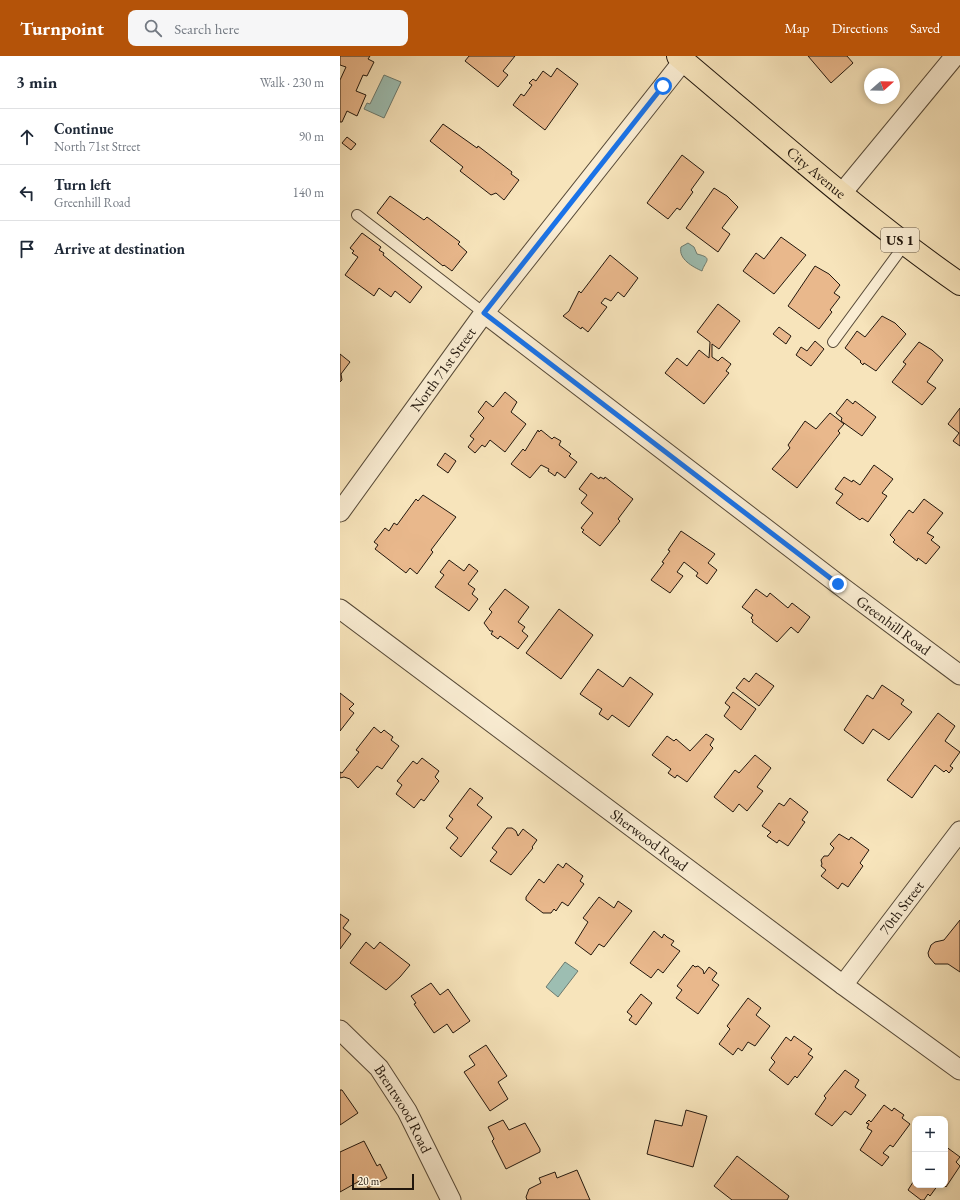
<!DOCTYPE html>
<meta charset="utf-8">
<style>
body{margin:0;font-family:"EB Garamond",serif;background:#f6f6f7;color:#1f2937}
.controls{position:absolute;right:12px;bottom:12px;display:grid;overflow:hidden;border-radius:8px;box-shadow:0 2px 6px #0003}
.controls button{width:36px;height:36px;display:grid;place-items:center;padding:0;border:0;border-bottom:1px solid #e0e1e3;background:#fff;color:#1f2937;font:20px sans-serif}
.compass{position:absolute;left:524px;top:12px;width:36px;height:36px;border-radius:50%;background:#fff;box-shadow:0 2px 6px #0003;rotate:70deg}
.scale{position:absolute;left:12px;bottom:10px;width:62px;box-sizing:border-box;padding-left:4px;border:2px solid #22170d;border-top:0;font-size:11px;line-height:14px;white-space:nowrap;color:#22170d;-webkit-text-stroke:3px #faedd3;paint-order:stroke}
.stop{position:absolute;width:12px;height:12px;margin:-9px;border:3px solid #1a73e8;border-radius:50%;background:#fff}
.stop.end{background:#1a73e8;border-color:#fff;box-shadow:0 1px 4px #0008}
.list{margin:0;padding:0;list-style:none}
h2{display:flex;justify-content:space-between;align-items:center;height:52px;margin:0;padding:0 16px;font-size:17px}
h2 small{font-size:13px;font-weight:400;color:#747a83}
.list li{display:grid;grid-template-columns:26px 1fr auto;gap:12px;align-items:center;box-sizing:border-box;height:56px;padding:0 16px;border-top:1px solid #e0e1e3}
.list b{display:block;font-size:15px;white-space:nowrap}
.list p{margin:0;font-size:13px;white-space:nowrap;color:#747a83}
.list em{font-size:13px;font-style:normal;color:#747a83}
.icon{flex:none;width:22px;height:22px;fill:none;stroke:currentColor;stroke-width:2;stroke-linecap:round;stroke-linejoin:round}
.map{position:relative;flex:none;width:620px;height:1144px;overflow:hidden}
header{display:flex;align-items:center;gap:24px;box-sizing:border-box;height:56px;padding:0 20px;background:#b45309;color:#fff}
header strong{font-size:19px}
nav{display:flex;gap:22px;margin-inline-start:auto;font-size:14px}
.search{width:280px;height:36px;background:#f6f6f7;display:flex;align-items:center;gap:10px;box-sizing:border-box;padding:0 14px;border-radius:8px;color:#747a83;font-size:15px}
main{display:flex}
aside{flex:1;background:#fff}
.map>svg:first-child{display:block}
.water{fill:#9dbeb2;stroke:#6c7b70}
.building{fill:#e9b88c;stroke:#22170d}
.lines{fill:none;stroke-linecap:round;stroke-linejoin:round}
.lane-casing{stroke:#574a38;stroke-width:12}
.street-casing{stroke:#574a38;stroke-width:21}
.highway-casing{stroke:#22170d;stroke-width:24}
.lane{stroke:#faedd3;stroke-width:10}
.street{stroke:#faedd3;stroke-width:19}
.highway{stroke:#f7e4bb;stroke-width:22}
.route{stroke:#1a73e8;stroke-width:5}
.labels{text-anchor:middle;stroke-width:3;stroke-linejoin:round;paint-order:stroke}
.shield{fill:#faedd3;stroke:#635748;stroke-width:1}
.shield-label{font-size:14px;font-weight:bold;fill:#22170d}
.street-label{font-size:15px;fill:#22170d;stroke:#faedd3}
</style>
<header>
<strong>Turnpoint</strong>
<div class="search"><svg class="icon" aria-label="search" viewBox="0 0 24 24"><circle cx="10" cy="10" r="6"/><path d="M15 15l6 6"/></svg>Search here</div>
<nav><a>Map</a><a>Directions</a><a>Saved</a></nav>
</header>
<main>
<aside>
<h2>3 min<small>Walk · 230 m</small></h2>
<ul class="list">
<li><svg class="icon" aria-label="ahead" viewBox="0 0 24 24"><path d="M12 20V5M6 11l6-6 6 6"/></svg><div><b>Continue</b><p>North 71st Street</p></div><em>90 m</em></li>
<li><svg class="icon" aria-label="left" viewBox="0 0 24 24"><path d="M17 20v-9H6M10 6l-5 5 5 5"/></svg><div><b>Turn left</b><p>Greenhill Road</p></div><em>140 m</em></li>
<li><svg class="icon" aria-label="arrive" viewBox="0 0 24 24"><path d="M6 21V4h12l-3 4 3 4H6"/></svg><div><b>Arrive at destination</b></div></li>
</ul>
</aside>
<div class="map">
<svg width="620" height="1144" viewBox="0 0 620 1144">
<rect width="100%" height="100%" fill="#f7e4bb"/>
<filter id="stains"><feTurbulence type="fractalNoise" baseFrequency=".005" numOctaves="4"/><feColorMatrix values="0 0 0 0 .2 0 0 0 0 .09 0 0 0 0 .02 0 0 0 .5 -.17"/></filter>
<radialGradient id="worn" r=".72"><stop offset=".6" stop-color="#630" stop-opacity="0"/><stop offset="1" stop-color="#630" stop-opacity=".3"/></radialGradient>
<path class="water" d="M44,19L61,26L44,62L24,53L27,47L30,48Z
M348,187L354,191L357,198C374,202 365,205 362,215C353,211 338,203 341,191Z
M225,906L238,915L218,941L206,931Z"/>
<path class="building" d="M0,0H30L28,3L34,6L27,20L23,19L16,35L26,39L17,60L7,55L2,66H0V24L6,11L0,9Z
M129,0H175L163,15L168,19L158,31L125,5Z
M468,0H507L513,7L491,27Z
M217,12L238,28L205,74L173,49L181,38L184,40L192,29L189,27L193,23L196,25L203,15L211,21Z
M103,68L137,92L138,90L172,116L171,118L179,124L164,144L156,137L151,139L120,115L123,111L90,85Z
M7,81L16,88L11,94L2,87Z
M342,99L364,116L351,134L353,136L340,154L337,152L328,163L307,147Z
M374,132L387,140L398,151L382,172L390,178L378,196L346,172Z
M50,140L84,164L87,161L120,186L118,188L127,196L112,215L104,209L103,210L37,157Z
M22,177L41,191L39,194L44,197L43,199L82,231L70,247L55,235L51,241L39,232L34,240L5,219L18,201L12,197L14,195L10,192Z
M441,181L466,199L434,238L403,215L416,197L424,203Z
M270,199L298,222L284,241L278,236L271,245L265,242L261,247L267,251L248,276L242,271L241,273L223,260L229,255L239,235L241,237Z
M475,210L489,218L500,229L494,237L500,241L490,254L492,256L479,273L448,250Z
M378,248L400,265L379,293L372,288V301L378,305L382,301L391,308L386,315L389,317L364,348L325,317L337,302L347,310L359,294L369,302L370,286L357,276Z
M542,260L555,267L566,278L536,315L524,307L523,309L520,306L521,305L505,292L517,275L525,281Z
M439,271L451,280L446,288L433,278Z
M475,285L484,293L471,310L456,299L461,291L467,295Z
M579,286L592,294L603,304L587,326L596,332L582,349L552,326L566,308L563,306Z
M0,298L10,306L1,318L2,324L0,326Z
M165,336L177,346L171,356L186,368L165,396L150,384L145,391L142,389L135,397L128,391L134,383L130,380L144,362L138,356L146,345L153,351Z
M507,343L513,348L515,345L536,361L522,380L501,365L502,362L496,357Z
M620,352V390L613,385L619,377L608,368Z
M490,357L504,368L498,375L500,377L457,432L432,413L450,392L448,389L465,365L476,373Z
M198,374L199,376L201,374L212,383L214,381L221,385L219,389L231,398L229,400L237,406L225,422L217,416L215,420L208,415L209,413L201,409L190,422L171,408L183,393L185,395Z
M105,397L116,405L108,417L97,409Z
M534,409L553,423L542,437L547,440L528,466L522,462L520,464L496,447L503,438L495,433L504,421L512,426L513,424L520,429Z
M251,417L259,423L260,421L264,423L265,421L293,443L278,463L280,465L260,490L242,476L244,474L241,472L253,457L241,447L247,439L239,433Z
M83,439L116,461L91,494L93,496L77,518L70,512L66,517L35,493L38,489L34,486L45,472L49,475L54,467L57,469L76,443L78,445Z
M584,443L603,457L587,477L594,481L591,484L600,491L586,508L578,502L577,505L553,486L555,484L550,479L569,454L573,457Z
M341,475L375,498L368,507L377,514L367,528L356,520L358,517L344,506L337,516L343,520L330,537L311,524L324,507L322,506L330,495L328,494Z
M109,504L124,515L129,508L138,515L128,528L135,533L132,538L138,543L129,555L95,531L104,519L100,516Z
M165,533L189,551L178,566L185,571L182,575L188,580L178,593L160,580L158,583L151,578L153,575H150L144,567L152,556L149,553Z
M416,533L427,541L430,537L448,552L452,547L470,561L458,577L451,571L437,586L412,566L413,564L411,562L413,559L402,551Z
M219,553L253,579L221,623L186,597Z
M258,613L283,631L290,621L313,638L289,671L272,659L268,664L259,658L262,653L240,638Z
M416,617L434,630L419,650L396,632L404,622L409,626Z
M542,629L564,644L561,648L572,656L549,684L533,673L523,688L504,674L527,639L533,643Z
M393,636L416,653L401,674L384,660L390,651L385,647Z
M0,637L14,648L9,653L14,657L0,675Z
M598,657L615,670L605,685L620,696L610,710L613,712L609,717L606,714L604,716L595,709L572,742L547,724Z
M34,671L41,677L44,674L53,681L51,684L59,690L42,713L37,710L18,732L10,723L4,721L0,722V716L2,717L19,696L16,694Z
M366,678L374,683L370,689L373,692L347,726L337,719L335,722L328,717L331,713L312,699L327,680L334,685L336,683L350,695Z
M415,699L431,712L417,731L423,735L407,755L399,748L393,756L374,741L395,714L399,717Z
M82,702L99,715L95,721L99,725L84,745L81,743L74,752L56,738L62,729L57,725L73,705L77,708Z
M130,732L143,742L137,749L152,761L121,801L110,792L118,782L106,772L113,763L109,760Z
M450,742L468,756L462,764L465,766L448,790L439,784L437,787L427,780L431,776L422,770L439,747L444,750Z
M167,772H172L176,775L178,780L183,773L197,784L192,791L193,792L171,819L150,805L157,796L152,792Z
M499,778L509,784L511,781L529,794L520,807L523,810L508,831L502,827L498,833L481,820L486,814L481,810L482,808L481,804L484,800H488L494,792L490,788Z
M226,807L243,820L240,825L244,828L228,850L222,846L216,855L214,853L211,857H203L186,844V841L199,823L204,827L218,808L223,812Z
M259,841L274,852L278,845L292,855L264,891L259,888L251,899L235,887L248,866L243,862Z
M0,858L9,864L3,872L11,878L0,893Z
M620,864V916L608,908H595L589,901L588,897L591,889L595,886L604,884Z
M314,875L322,882L324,878L327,881L334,885L331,889L340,895L323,917L318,913L311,922L290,907Z
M26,886L34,893L40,886L70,909L60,921L46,934L10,907Z
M353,909L355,911L358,910L363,914L364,918L369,911L377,917L372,924L379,929L358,958L336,942L342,934L337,930Z
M91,927L100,939L108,933L130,965L113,977L107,968L94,977L74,948L76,947L71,940Z
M301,938L312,947L296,969L289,964L292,960L287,956Z
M408,942L421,952L416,959L430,970L415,990L408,986L402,995L398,992L393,999L379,988L390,973L387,970Z
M454,980L472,993L468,998L473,1001L457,1022L455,1020L448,1029L429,1014L435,1006L431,1002L446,981L451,985Z
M146,989L167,1020L158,1026L168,1043L150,1055L124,1016L135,1009L129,1000Z
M505,1014L519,1024L515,1031L526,1039L511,1059L505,1055L492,1070L475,1058L486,1042L484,1040Z
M0,1034H2L18,1057L0,1069Z
M544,1049L552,1055L554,1052L564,1059L562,1062L570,1068L553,1091L550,1089L543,1097L549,1101L542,1110L520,1094L532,1075L527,1072L529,1068L526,1067L529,1064L531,1066Z
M346,1054L367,1060L353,1111L307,1098L315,1064L342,1070Z
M163,1064L169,1074L185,1067L200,1093V1096L166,1113L152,1085L154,1083L148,1071Z
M24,1085L37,1110L40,1108L47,1122L28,1132L23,1123L0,1136V1096Z
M605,1090L620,1101L616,1106L620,1110L606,1131L604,1129Z
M397,1100L449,1140L447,1144H392L374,1130Z
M237,1114L250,1144H187L186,1141L189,1133L201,1127L199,1122L215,1116L217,1122Z
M575,1123V1129H598L590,1140L588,1138L584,1144H581L568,1134Z"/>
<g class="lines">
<defs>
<path id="lane" d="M17,159L144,257
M493,286L565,188"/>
<g id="street">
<path d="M502,137L615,0"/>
<path id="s1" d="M144,257L498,528L620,619"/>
<path id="s2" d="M0,456L144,257L343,5"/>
<path id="s3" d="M0,553L503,929L620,1014"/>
<path id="s4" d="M503,929L620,775"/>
<path id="s5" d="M0,974L39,1012L67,1055L111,1144"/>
</g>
<g id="highway">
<path id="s6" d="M338,0C430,77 521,159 620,228"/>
</g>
</defs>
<use href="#lane" class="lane-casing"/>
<use href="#street" class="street-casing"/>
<use href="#highway" class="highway-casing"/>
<use href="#lane" class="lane"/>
<use href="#street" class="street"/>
<use href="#highway" class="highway"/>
</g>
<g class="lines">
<path class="route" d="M323,30L144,257L498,528"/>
</g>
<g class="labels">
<rect class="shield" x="541" y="172" width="38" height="24" rx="3"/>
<g class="shield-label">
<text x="560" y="189">US 1</text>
</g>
<g class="street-label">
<text dy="5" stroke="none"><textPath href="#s6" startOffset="181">City Avenue</textPath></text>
<text dy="5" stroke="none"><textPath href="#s2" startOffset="176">North 71st Street</textPath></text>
<text dy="5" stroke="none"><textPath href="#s1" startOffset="515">Greenhill Road</textPath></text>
<text dy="5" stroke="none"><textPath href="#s3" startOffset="386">Sherwood Road</textPath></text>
<text dy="5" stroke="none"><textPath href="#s4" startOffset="97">70th Street</textPath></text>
<text dy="5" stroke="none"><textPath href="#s5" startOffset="102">Brentwood Road</textPath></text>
</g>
</g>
<rect width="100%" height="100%" filter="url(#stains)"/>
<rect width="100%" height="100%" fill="url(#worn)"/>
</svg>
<div class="controls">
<button>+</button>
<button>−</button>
</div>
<svg class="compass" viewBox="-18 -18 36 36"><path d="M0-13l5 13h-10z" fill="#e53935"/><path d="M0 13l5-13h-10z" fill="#747a83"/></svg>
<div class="scale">20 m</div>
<div class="stop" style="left:323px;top:30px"></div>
<div class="stop end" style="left:498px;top:528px"></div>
</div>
</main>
